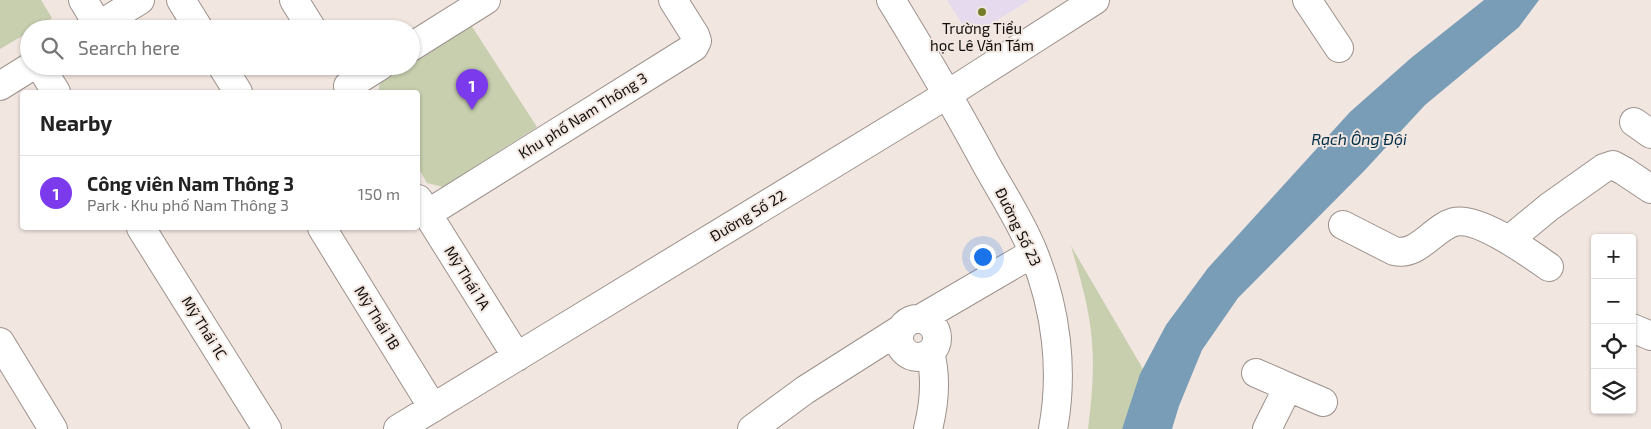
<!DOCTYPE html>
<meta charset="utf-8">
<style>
body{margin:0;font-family:"Exo 2",sans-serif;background:#f2f2f2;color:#222}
.controls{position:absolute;right:15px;bottom:15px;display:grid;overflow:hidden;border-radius:5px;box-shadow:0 1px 4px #0004}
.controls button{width:45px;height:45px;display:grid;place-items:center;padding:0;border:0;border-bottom:1px solid #e0e0e0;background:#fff;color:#222;font:25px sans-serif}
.you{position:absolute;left:982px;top:256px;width:18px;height:18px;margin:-12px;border:4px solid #fff;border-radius:50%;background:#1a73e8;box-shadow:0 0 0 8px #1a73e833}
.badge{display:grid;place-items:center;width:32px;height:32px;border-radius:50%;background:#7c3aed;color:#fff;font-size:16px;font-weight:700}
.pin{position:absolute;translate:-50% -41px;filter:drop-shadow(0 1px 2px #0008)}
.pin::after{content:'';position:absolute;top:26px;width:18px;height:15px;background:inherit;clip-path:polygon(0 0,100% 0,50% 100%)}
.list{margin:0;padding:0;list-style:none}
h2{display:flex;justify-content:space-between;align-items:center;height:65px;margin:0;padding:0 20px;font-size:21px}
h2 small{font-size:16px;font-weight:400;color:#767676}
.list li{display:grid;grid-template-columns:32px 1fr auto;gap:15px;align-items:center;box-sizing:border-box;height:75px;padding:0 20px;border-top:1px solid #e0e0e0}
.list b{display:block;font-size:19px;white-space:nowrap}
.list p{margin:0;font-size:16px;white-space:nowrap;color:#767676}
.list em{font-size:16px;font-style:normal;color:#767676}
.icon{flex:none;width:28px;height:28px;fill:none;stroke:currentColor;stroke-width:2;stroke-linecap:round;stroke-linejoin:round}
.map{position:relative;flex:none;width:1651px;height:429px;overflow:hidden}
.search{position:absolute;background:#fff;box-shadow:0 1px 4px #0004;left:20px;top:20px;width:400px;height:55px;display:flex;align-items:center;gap:12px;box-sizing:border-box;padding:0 18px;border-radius:28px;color:#767676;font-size:19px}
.panel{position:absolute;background:#fff;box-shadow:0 1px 4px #0004;left:20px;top:90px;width:400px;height:140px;border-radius:5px}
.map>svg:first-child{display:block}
.education{fill:#e5daee}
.green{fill:#c7cfaf}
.water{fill:#799db7}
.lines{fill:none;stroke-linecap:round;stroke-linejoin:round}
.minor-casing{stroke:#9c918c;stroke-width:30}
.minor{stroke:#fff;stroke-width:28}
.poi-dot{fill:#747e29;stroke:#f2e6e0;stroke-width:2}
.labels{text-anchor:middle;stroke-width:4;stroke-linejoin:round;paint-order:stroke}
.poi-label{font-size:15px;fill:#0f0c0a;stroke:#f2e6e0}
.street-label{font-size:15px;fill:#0f0c0a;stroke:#f2e6e0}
.water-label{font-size:16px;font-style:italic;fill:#002f49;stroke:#f2e6e0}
</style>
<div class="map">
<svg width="1651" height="429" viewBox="0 0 1651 429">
<rect width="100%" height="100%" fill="#f2e6e0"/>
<path class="education" d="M947,0H1030L987,26L962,24Z"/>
<path class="green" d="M0,0H41L52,18L34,29H29V32L0,49Z
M471,25L537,127L443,187L427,183L418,167V92H378L380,83L407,66H411V63Z
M1071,246L1143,369L1122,429H1088C1092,398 1095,364 1091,332C1088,303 1079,274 1071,246Z"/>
<path class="water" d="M1484,0H1539L1519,27L1425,105L1365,170L1238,298L1202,350L1179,406L1172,429H1122L1140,374L1166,325L1208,268L1350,112L1411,58Z"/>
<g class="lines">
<defs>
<path id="minor" d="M83,0L98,25
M181,0L199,29
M294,0L312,29
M891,0C924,54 956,108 986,164C1002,193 1022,223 1034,254C1056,309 1064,370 1053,429
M1307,0L1339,48
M93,29L140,0
M411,47L486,0
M40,66L56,92
M222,66L238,92
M0,86L32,66
M348,86L380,66
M1634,122L1651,134
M418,199L517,357
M427,214L694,47L697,41L695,35L673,0
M1343,225L1394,251C1418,257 1433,228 1454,222C1478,216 1529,253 1549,267
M141,228L267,429
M322,228L433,408
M1509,240L1549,207L1604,168L1613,165L1624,171L1651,189
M899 338a19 19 0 1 1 38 0a19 19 0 1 1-38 0Z
M920,319L1033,253
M1632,328L1651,336
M0,342L53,429
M1256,373L1288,387L1267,429
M1288,387L1323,402
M398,429L948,94L1095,0
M752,429L805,390L901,329
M928,429C934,405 937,378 930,353"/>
</defs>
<use href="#minor" class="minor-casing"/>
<use href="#minor" class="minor"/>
</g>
<circle class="poi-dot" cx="982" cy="12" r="5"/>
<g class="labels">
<g class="poi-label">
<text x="982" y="34">Trường Tiểu<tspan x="982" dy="17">học Lê Văn Tám</tspan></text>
</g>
<g class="street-label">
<text transform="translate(583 116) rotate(-32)" y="5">Khu phố Nam Thông 3</text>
<text transform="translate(748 216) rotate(-31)" y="5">Đường Số 22</text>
<text transform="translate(1018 227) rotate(64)" y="5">Đường Số 23</text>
<text transform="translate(467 278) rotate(58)" y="5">Mỹ Thái 1A</text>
<text transform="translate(377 318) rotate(58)" y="5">Mỹ Thái 1B</text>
<text transform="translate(204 328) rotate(58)" y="5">Mỹ Thái 1C</text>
</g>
<g class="water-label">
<text x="1359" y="145">Rạch Ông Đội</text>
</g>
</g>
</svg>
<div class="controls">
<button>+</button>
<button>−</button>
<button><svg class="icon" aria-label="locate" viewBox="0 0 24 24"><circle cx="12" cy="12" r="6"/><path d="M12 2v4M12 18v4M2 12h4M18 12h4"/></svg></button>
<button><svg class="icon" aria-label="layers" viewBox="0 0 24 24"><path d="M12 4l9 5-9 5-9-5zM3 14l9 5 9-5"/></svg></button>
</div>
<div class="you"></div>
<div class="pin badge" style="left:472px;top:110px">1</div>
<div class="search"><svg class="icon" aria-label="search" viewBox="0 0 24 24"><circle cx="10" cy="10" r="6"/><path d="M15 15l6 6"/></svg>Search here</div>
<section class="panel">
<h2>Nearby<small></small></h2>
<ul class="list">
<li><span class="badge">1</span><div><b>Công viên Nam Thông 3</b><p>Park · Khu phố Nam Thông 3</p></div><em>150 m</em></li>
</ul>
</section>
</div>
